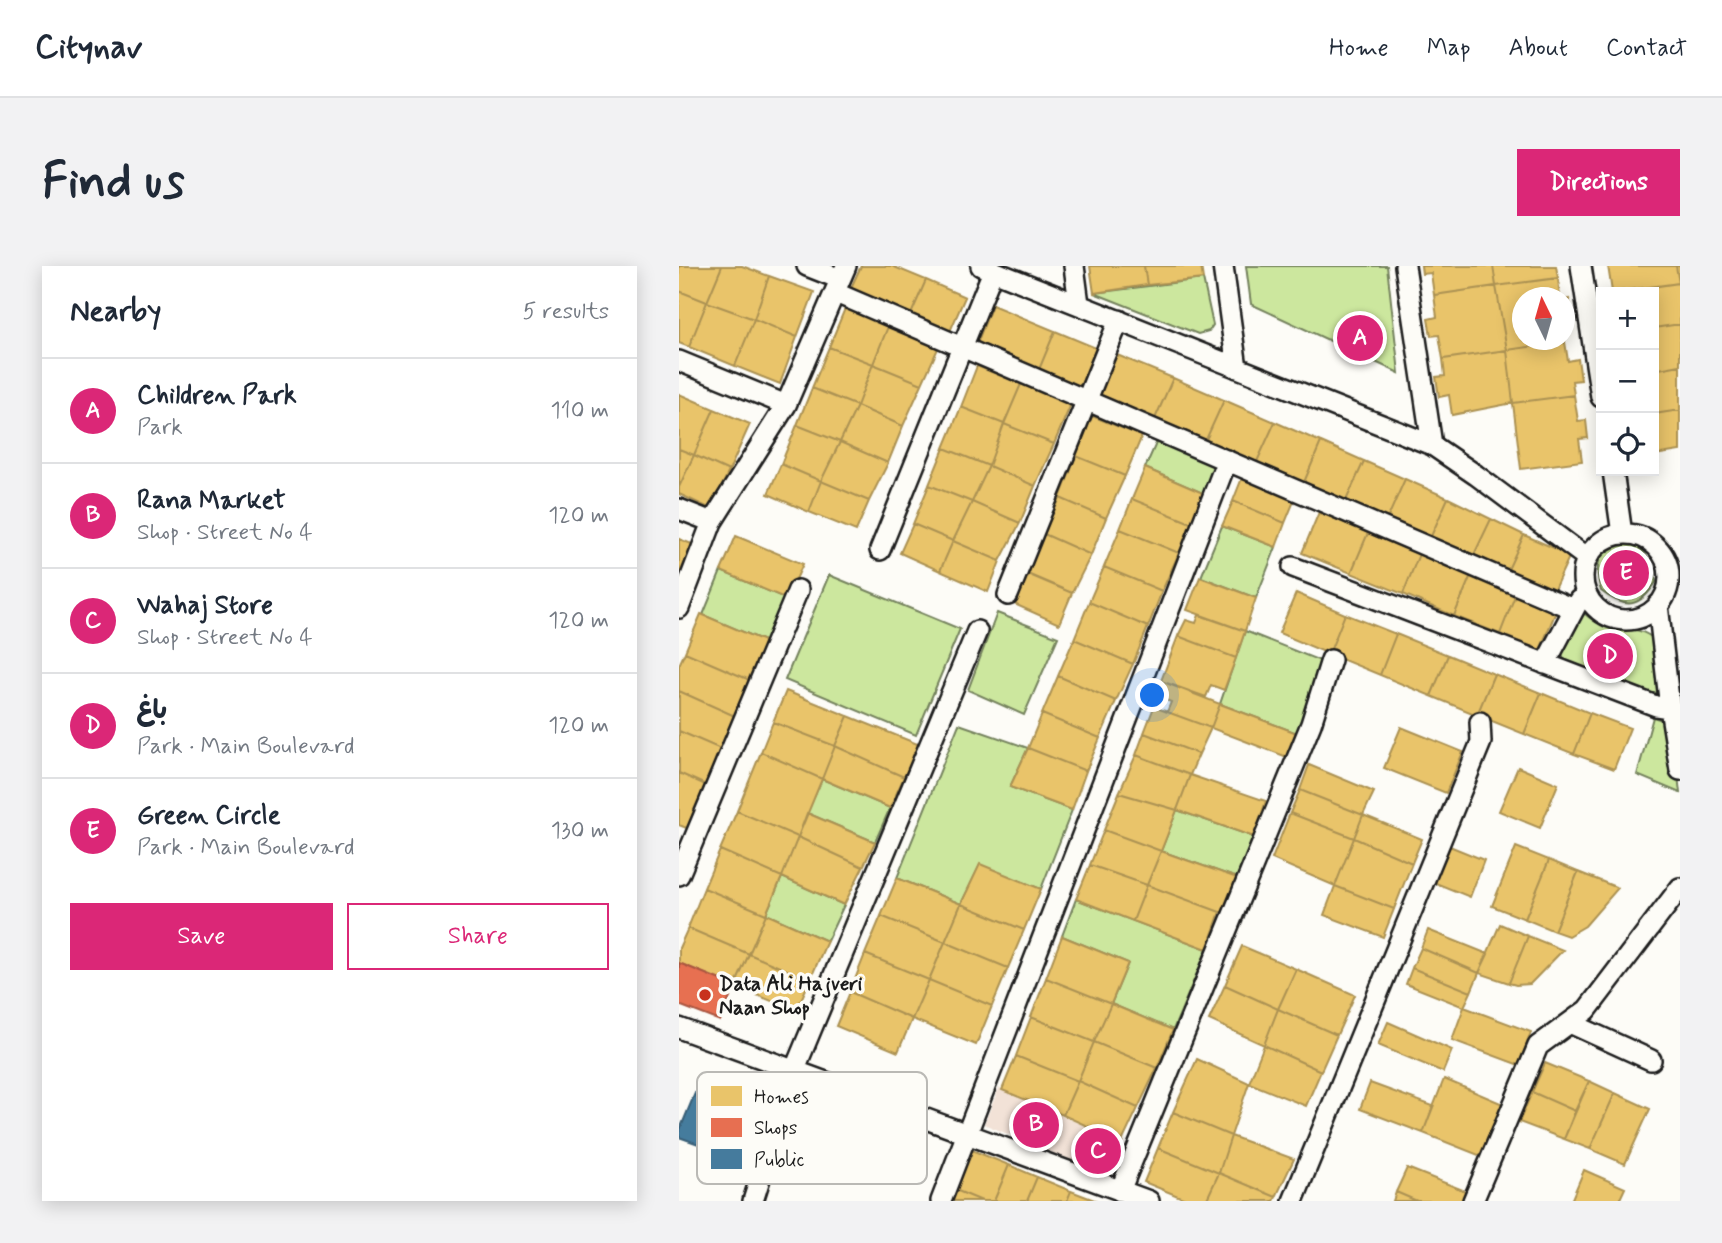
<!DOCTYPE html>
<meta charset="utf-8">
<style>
body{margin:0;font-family:Mynerve,"Playpen Sans Arabic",sans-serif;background:#f2f2f3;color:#1f2937}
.controls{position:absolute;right:21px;top:21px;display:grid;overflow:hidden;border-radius:0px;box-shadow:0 4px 18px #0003}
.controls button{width:63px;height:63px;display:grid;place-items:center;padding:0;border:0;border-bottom:2px solid #e0e1e3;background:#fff;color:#1f2937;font:35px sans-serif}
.compass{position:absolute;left:833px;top:21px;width:63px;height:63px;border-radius:50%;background:#fff;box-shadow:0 4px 18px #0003;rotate:355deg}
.you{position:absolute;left:474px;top:430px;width:24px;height:24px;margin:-18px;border:5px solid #fff;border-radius:50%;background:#1a73e8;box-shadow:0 0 0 10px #1a73e833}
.badge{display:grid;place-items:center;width:46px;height:46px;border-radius:50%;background:#db2777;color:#fff;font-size:23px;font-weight:700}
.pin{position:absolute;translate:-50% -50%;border:4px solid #fff;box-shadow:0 2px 7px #0006}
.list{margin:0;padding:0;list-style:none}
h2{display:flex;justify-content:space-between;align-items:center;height:91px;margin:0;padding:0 28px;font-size:30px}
h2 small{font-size:23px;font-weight:400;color:#747a83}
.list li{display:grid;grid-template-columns:46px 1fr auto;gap:21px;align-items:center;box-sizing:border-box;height:105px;padding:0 28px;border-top:2px solid #e0e1e3}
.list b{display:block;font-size:26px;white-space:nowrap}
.list p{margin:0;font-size:23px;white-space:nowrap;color:#747a83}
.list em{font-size:23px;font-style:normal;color:#747a83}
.actions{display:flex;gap:14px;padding:21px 28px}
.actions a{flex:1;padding:16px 0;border:2px solid #db2777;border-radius:0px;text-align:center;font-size:24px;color:#db2777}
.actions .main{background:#db2777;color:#fff}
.icon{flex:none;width:38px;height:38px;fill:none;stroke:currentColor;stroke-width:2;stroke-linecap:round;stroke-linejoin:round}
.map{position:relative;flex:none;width:1001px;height:935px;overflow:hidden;border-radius:0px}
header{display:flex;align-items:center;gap:42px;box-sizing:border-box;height:98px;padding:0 35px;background:#fff;border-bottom:2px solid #e0e1e3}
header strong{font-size:33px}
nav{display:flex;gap:38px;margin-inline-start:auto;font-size:24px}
.intro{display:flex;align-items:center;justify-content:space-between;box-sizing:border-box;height:168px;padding:0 42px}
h1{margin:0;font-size:49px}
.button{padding:18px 32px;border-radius:0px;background:#db2777;color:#fff;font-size:24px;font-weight:700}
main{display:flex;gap:42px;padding:0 42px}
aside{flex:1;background:#fff;border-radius:0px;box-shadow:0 4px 18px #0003}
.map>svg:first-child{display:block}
.built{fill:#f2e2d7}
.green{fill:#cce79e;stroke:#74825d;stroke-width:2}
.homes{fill:#e9c46a;stroke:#ac9253;stroke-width:2}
.shops{fill:#e76f51;stroke:#aa5641;stroke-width:2}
.public{fill:#457b9d;stroke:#395e76;stroke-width:2}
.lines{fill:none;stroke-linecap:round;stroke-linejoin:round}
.minor-casing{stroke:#1c1c1c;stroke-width:24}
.minor{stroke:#fdfcf7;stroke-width:19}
.poi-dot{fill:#c8321e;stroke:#fdfcf7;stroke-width:2.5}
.labels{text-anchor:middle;stroke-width:7;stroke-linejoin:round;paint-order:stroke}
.poi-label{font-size:21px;font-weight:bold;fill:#1c1c1c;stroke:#fdfcf7;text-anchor:start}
.key{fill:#fdfcf7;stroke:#bab9b5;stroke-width:2}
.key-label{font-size:19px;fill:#1c1c1c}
</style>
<header>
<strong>Citynav</strong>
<nav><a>Home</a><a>Map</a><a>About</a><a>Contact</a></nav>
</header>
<div class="intro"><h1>Find us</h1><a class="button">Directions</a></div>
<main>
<aside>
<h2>Nearby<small>5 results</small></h2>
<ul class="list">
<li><span class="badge">A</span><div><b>Children Park</b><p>Park</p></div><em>110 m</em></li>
<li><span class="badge">B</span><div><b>Rana Market</b><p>Shop · Street No 4</p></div><em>120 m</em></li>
<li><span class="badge">C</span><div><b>Wahaj Store</b><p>Shop · Street No 4</p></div><em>120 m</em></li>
<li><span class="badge">D</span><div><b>باغ</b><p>Park · Main Boulevard</p></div><em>120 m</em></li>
<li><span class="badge">E</span><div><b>Green Circle</b><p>Park · Main Boulevard</p></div><em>130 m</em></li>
</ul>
<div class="actions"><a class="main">Save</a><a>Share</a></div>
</aside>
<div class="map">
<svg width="1001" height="935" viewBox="0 0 1001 935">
<rect width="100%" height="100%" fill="#fdfcf7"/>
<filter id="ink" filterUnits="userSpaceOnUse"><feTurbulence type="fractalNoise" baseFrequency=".0143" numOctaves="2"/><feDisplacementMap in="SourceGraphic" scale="14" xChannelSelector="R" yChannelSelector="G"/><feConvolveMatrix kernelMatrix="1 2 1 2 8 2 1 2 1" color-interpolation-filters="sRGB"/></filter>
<g filter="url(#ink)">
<path class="built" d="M320,822L443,876L428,910L305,858Z"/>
<path class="green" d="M567,0H708L720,107L572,38Z
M524,13L534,59L530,65L519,68L415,27Z
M478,175L538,201L526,228L466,202Z
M543,260L597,281L577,332L522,311Z
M954,277C969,287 974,299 977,316C960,343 946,343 922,325C913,293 921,282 954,277Z
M42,305L108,333L90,377L24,349Z
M150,309L281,363L237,469L106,414Z
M318,347L379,371L345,449L289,424Z
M906,348C931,371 954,354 976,374L982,423L973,429L887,397L881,384L897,351Z
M566,365L644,396L618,467L541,438Z
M974,451L993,457L1001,527L958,509Z
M280,458L349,482L331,521L393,544L362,623L301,599L282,638L218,612Z
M143,513L211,542L196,576L128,547Z
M498,544L575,571L561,613L482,585Z
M103,611L165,639L148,675L87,648Z
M397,633L528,683L494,764L432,738L449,697L383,670Z"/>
<path class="homes" d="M0,0H43L28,36L0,25Z
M43,0H63L90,10L75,53L28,36Z
M182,0H213L247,14L230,53L170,26Z
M411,0H465L468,19L415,27Z
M465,0H522L524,13L468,19Z
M742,0H814L817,20L755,29L752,7L743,8Z
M814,0H877L879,12L817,20Z
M929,0H997L1000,17L933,26Z
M997,0H1001V17H1000Z
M90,10L135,26L118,71L75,53Z
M879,12L881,32H844V74H886V69V76L828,84L817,20Z
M247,14L286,31L269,70L230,53Z
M1000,17L1001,58L975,62V26H939Z
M817,20L828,84L764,93L760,69L752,70L749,53L758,51L755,29Z
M0,25L28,36L10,81L0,77Z
M890,33L893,51L886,52V34Z
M28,36L75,53L56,100L10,81Z
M313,39L376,65L359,106L297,80Z
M167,40L210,58L194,98L150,81Z
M75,53L118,71L101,118L56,100Z
M210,58L261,78L243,118L194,98Z
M1001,58V99L975,104V62Z
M376,65L417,82L400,123L359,106Z
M886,76L889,95L899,93L902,114L893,115L895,129L834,137L828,84Z
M150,81L194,98L178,140L133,122Z
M828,84L834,137L773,149L770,129L760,131L757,111L766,110L764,93Z
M438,89L494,112L475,155L420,131Z
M194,98L243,118L224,160L178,140Z
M1001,99V144L975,148V104Z
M298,100L342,118L325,158L282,141Z
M494,112L545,134L525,178L475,155Z
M342,118L392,138L375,178L325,158Z
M133,122L178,140L161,176L118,159Z
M0,128L35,143L15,189L0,183Z
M895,129L899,155L907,154L909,172L900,173L903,195L842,203L834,137Z
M545,134L596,156L576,200L525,178Z
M178,140L224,160L209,197L161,176Z
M282,141L325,158L310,200L265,182Z
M35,143L71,158L50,205L15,189Z
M1001,144V185L975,189V148Z
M413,150L463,170L446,210L397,190Z
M596,156L642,176L623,221L576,200Z
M325,158L375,178L356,220L310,200Z
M118,159L161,176L142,215L102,198Z
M161,176L209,197L190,235L142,215Z
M642,176L685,195L665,239L623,221Z
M265,182L310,200L293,236L250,219Z
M0,183L15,189L0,221Z
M15,189L50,205L32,243L0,228V221Z
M397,190L446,210L427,252L381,232Z
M685,195L726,213L706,258L665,239Z
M102,198L142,215L130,246L89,228Z
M310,200L356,220L341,257L293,236Z
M466,202L526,228L512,257L453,233Z
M563,212L615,235L606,257L554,235Z
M726,213L769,232L749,277L706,258Z
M142,215L190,235L177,265L130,246Z
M250,219L293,236L274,275L234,258Z
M381,232L427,252L412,289L365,268Z
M769,232L812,253L792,295L749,277Z
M453,233L512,257L500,287L441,263Z
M554,235L606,257L597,281L543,260Z
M293,236L341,257L321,295L274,275Z
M640,246L689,267L672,307L623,287Z
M812,253L845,269L826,310L792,295Z
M234,258L274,275L261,305L221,287Z
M441,263L500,287L483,325L425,301Z
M689,267L740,288L724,328L672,307Z
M365,268L412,289L393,327L346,307Z
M845,269L891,289L872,330L826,310Z
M57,270L124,298L108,333L42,305Z
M0,273L13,278L0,310Z
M274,275L321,295L309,326L261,305Z
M740,288L792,309L775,350L724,328Z
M425,301L483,325L469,361L410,336Z
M346,307L393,327L380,358L333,337Z
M792,309L837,327L821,368L775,350Z
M521,311L577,332L566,365L508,344Z
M617,327L666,348L650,388L600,367Z
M837,327L878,343L861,384L821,368Z
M410,336L469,361L454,398L395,373Z
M22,348L90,377L73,415L6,386Z
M666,348L717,368L701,409L650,388Z
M520,349L566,365L557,392L499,370L507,354L517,357Z
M717,368L769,389L752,430L701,409Z
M499,370L557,392L545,424L532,419L527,431L482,415Z
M395,373L454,398L437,435L379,410Z
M6,386L73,415L58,451L0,425V399Z
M769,389L815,408L798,449L752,430Z
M815,408L862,427L845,468L798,449Z
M379,410L437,435L421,472L363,448Z
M482,415L541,438L532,462L488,446L492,436L477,430Z
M0,425L58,451L44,484L0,465Z
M107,425L169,450L156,480L94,456Z
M862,427L911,447L895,488L845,468Z
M541,438L618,467L608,491L532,462Z
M475,441L532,462L520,488L465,467Z
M911,447L951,462L935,503L895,488Z
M363,448L421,472L407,505L349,482Z
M169,450L241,479L225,511L156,480Z
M94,456L156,480L143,513L82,486Z
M722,461L784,486L767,527L705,502Z
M0,465L44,484L29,520L0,507Z
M465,467L520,488L511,509L457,489Z
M156,480L225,511L211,542L143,513Z
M349,482L407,505L393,544L331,521Z
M82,486L143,513L119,571L58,545Z
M457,489L511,509L498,544L440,527Z
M630,499L695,526L684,549L621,524Z
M839,501L879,518L861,562L820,545Z
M0,507L29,520L10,563L0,559Z
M511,509L587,535L575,571L498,544Z
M621,524L684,549L675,572L611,547Z
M440,527L498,544L482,585L425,564Z
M58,545L119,571L103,611L41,584Z
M128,547L196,576L184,601L119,571Z
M611,547L675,572L656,620L593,593Z
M684,549L743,573L733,597L675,572Z
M425,564L482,585L468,619L411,599Z
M119,571L184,601L165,639L103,611Z
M675,572L733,597L715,643L656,620Z
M768,579L805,594L791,631L754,616Z
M837,581L870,594L846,653L813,640Z
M41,584L103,611L87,648L25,622Z
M482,585L561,613L549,646H541L468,619Z
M870,594L899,606L875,665L846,653Z
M301,598L362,623L345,664L282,638Z
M411,599L468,619L454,655L397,633Z
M899,606L939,622L906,660L889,670L875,665Z
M218,612L282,638L266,676L202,650Z
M468,619L541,646L528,683L454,655Z
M656,620L715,643L704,671L645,649Z
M25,622L87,648L70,688L9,662Z
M282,638L345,664L329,702L266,676Z
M87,648L148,675L131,714L70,688Z
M202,650L266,676L250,714L186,688Z
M821,658L849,670L830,717L800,707Z
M9,662L70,688L56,720L0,697V682Z
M749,664L809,688L800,707L742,682Z
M383,670L449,697L432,738L367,712Z
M849,670L884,684L851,718L837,719L830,717Z
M266,676L329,702L313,740L250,714Z
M563,680L617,703L599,743L546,719Z
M742,682L800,707L792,726L733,702Z
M70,688L131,714L117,745L56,720Z
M186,688L250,714L233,753L171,726Z
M733,702L792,726L785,741L727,718Z
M617,703L676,729L658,769L599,743Z
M367,712L432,738L415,776L352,751Z
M250,714L313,740L297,779L233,753Z
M546,719L599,743L585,779L530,754Z
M171,726L233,753L219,786L157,760Z
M432,738L494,764L478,802L415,776Z
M785,741L852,766L840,799L773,774Z
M599,743L658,769L642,805L585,779Z
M352,751L415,776L399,815L337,790Z
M709,756L773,784L764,806L699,779Z
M415,776L478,802L459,842L399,815Z
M585,779L642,805L627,840L570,817Z
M337,790L399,815L384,849L323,824Z
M518,793L570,817L552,870L494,846Z
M866,797L910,815L896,845L853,826Z
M765,813L824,838L802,890L744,867Z
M399,815L459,842L443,876L384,849Z
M910,815L936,827L911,883L885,873Z
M691,817L754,840L744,867L681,843Z
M853,826L896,845L885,873L840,856Z
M936,827L971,843L946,898L911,883Z
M494,846L552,870L540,907L479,882Z
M552,870L615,893L597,931L540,907Z
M479,882L540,907L527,935H511L465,916Z
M290,883L330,899L315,935H303L274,923Z
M330,899L358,911L348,935H315Z
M728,902L789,926L785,935H738L717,926Z
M905,904L946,922L940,935H892Z
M540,907L597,931L595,935H527Z
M358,911L392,925L388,935H348Z
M274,923L303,935H269Z
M392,925L418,935H388Z
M717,926L738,935H714Z"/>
<path class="shops" d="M0,697L56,720L41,755L0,739Z"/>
<path class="public" d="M16,827L95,859L81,900L0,871V866Z"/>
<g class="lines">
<defs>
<path id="minor" d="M128,0L161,13
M302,0L753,179L797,209L908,292
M395,0L400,38
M544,0L558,102
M726,0L753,179
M902,0L922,131
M157,27L894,343
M0,95L107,139
M934,205L943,268
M0,243L33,256
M904 311a43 43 0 1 1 86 0a43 43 0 1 1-86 0Z
M201,284L314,5
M614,301L977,440L991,442
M329,329L440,54
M979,339L991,442L1001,504
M0,342L33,256L107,139L167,0
M866,398L900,334
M0,609L119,324
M891,757L972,794
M0,762L470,935
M441,925L632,458L652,394
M74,935L115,805L298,365
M262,935L548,194
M614,935L802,476L801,456
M794,935L859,780L908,744L1001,622"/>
</defs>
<use href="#minor" class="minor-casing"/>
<use href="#minor" class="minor"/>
</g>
</g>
<circle class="poi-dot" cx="26" cy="729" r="7"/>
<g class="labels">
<g class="poi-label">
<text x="40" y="724">Data Ali Hajveri<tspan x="40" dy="24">Naan Shop</tspan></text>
</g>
</g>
<rect x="18" y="806" width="230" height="112" rx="10" class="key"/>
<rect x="32" y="820" width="31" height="20" fill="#e9c46a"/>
<rect x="32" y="852" width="31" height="19" fill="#e76f51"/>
<rect x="32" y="883" width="31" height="20" fill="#457b9d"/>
<g class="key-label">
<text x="75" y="837">Homes</text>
<text x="75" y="868">Shops</text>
<text x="75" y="900">Public</text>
</g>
</svg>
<div class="controls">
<button>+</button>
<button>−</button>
<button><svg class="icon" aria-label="locate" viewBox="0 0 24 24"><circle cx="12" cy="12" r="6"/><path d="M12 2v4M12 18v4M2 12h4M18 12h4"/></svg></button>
</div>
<svg class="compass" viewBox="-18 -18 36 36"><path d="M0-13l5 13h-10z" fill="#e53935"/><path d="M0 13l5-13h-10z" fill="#747a83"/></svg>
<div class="you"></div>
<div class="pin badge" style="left:681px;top:72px">A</div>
<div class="pin badge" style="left:357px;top:859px">B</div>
<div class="pin badge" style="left:419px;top:885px">C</div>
<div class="pin badge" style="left:931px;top:390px">D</div>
<div class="pin badge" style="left:947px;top:307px">E</div>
</div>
</main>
